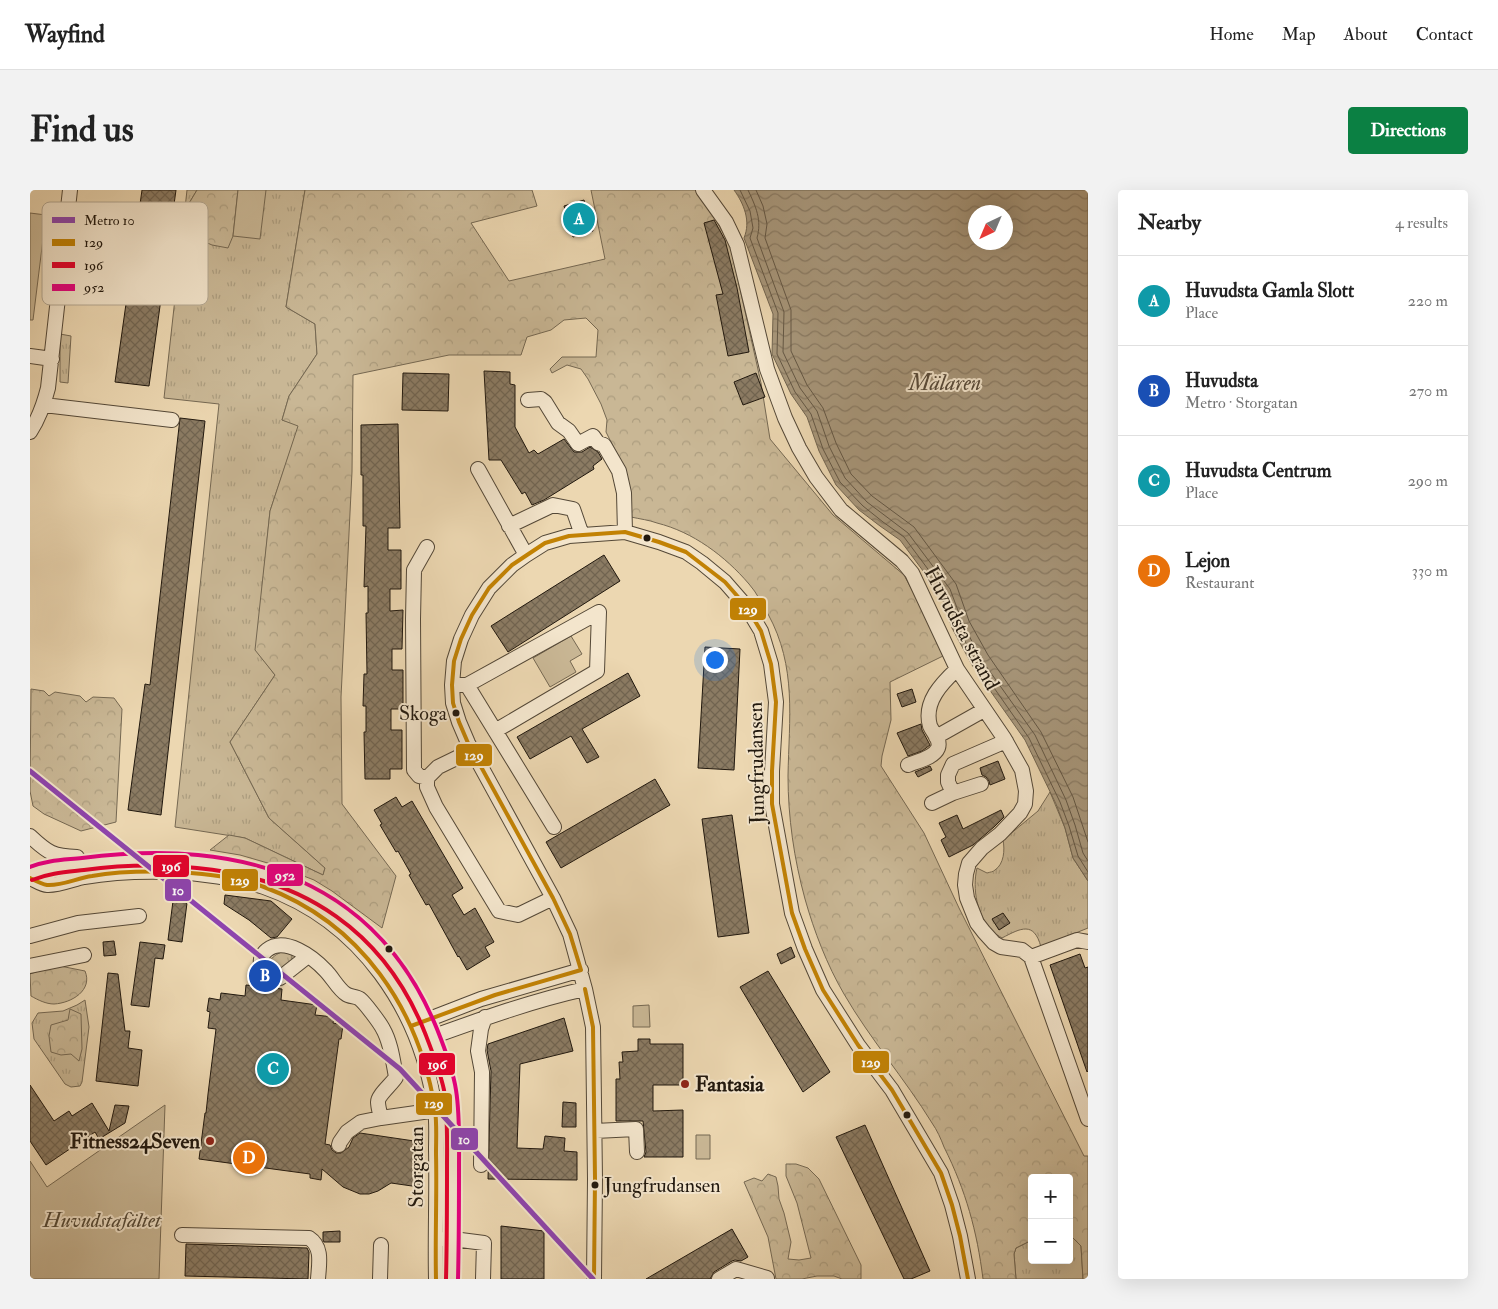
<!DOCTYPE html>
<meta charset="utf-8">
<style>
body{margin:0;font-family:"IM FELL Double Pica",serif;background:#f2f2f2;color:#222}
.controls{position:absolute;right:15px;bottom:15px;display:grid;overflow:hidden;border-radius:5px;box-shadow:0 5px 20px #0002}
.controls button{width:45px;height:45px;display:grid;place-items:center;padding:0;border:0;border-bottom:1px solid #e0e0e0;background:#fff;color:#222;font:25px sans-serif}
.compass{position:absolute;left:938px;top:15px;width:45px;height:45px;border-radius:50%;background:#fff;box-shadow:0 5px 20px #0002;rotate:224deg}
.you{position:absolute;left:684px;top:469px;width:18px;height:18px;margin:-12px;border:4px solid #fff;border-radius:50%;background:#1a73e8;box-shadow:0 0 0 8px #1a73e833}
.badge{display:grid;place-items:center;width:32px;height:32px;border-radius:50%;background:#0b8043;color:#fff;font-size:16px;font-weight:700}
.pin{position:absolute;translate:-50% -50%;border:2px solid #fff;box-shadow:0 1px 5px #0006}
.list{margin:0;padding:0;list-style:none}
h2{display:flex;justify-content:space-between;align-items:center;height:65px;margin:0;padding:0 20px;font-size:21px}
h2 small{font-size:16px;font-weight:400;color:#767676}
.list li{display:grid;grid-template-columns:32px 1fr auto;gap:15px;align-items:center;box-sizing:border-box;height:90px;padding:0 20px;border-top:1px solid #e0e0e0}
.list b{display:block;font-size:19px;white-space:nowrap}
.list p{margin:0;font-size:16px;white-space:nowrap;color:#767676}
.list em{font-size:16px;font-style:normal;color:#767676}
.map{position:relative;flex:none;width:1058px;height:1089px;overflow:hidden;border-radius:5px}
header{display:flex;align-items:center;gap:30px;box-sizing:border-box;height:70px;padding:0 25px;background:#fff;border-bottom:1px solid #e0e0e0}
header strong{font-size:24px}
nav{display:flex;gap:28px;margin-inline-start:auto;font-size:18px}
.intro{display:flex;align-items:center;justify-content:space-between;box-sizing:border-box;height:120px;padding:0 30px}
h1{margin:0;font-size:35px}
.button{padding:12px 22px;border-radius:5px;background:#0b8043;color:#fff;font-size:18px;font-weight:700}
main{display:flex;gap:30px;padding:0 30px}
aside{flex:1;background:#fff;border-radius:5px;box-shadow:0 5px 20px #0002}
.map>svg:first-child{display:block}
.grass{fill:url(#grass-tufts);stroke:#756852}
.forest{fill:url(#forest-crowns);stroke:#756852}
.green{fill:#c9b795;stroke:#756852}
.water{fill:url(#water-waves);stroke:#71644f;fill-rule:evenodd}
.lines{fill:none;stroke-linecap:round;stroke-linejoin:round}
.shore{stroke:#645744;stroke-width:1}
.building{fill:url(#building-cross-hatch);stroke:#21180e}
.minor-casing{stroke:#544837;stroke-width:16}
.minor{stroke:#f3e5cc;stroke-width:14}
.bus-1-casing{stroke:#f3e5cc;stroke-width:8}
.bus-2-casing{stroke:#f3e5cc;stroke-width:8}
.bus-3-casing{stroke:#f3e5cc;stroke-width:8}
.bus-1{stroke:#c28204;stroke-width:4}
.bus-2{stroke:#e4002b;stroke-width:4}
.bus-3{stroke:#e5007d;stroke-width:4}
.metro-1-casing{stroke:#f3e5cc;stroke-width:9}
.metro-1{stroke:#8e44ad;stroke-width:5}
.bus-dot{fill:#21180e;stroke:#f3e5cc;stroke-width:2}
.poi-dot{fill:#8f2418;stroke:#f3e5cc;stroke-width:2}
.labels{text-anchor:middle;stroke-width:4;stroke-linejoin:round;paint-order:stroke}
.bus-label{font-size:20px;fill:#21180e;stroke:#f3e5cc;text-anchor:end}
.street-label{font-size:21px;fill:#21180e;stroke:#f3e5cc}
.poi-label{font-size:21px;font-weight:bold;fill:#21180e;stroke:#f3e5cc;text-anchor:start}
.park-label{font-size:21px;font-style:italic;fill:#534836;stroke:#f3e5cc}
.water-label{font-size:22px;font-style:italic;fill:#574a39;stroke:#f3e5cc}
.key{fill:#f3e5cc;stroke:#b4a893;stroke-width:1}
.key-label{font-size:14px;fill:#21180e}
.line-badge{stroke:#f3e5cc;stroke-width:2}
.badge-label{font-size:14px;text-anchor:middle;font-weight:bold;fill:#fff}
</style>
<header>
<strong>Wayfind</strong>
<nav><a>Home</a><a>Map</a><a>About</a><a>Contact</a></nav>
</header>
<div class="intro"><h1>Find us</h1><a class="button">Directions</a></div>
<main>
<div class="map">
<svg width="1058" height="1089" viewBox="0 0 1058 1089">
<defs>
<pattern id="grass-tufts" width="24" height="20" patternUnits="userSpaceOnUse" patternTransform="scale(1.25)"><rect width="24" height="20" fill="#c9b795"/><path d="M3 7l-1-3M5 7V3M7 7l1-3M15 17l-1-3M17 17v-4M19 17l1-3" fill="none" stroke="#ac9d7f"/></pattern>
<pattern id="forest-crowns" width="20" height="18" patternUnits="userSpaceOnUse" patternTransform="scale(1.25)"><rect width="20" height="18" fill="#c9b795"/><path d="M2 6a3 3 0 1 1 6 0M12 15a3 3 0 1 1 6 0" fill="none" stroke="#ac9d7f"/></pattern>
<pattern id="water-waves" width="16" height="10" patternUnits="userSpaceOnUse" patternTransform="scale(1.25)"><rect width="16" height="10" fill="#a7967a"/><path d="M0 5q4-4 8 0t8 0" fill="none" stroke="#887962"/></pattern>
<pattern id="building-cross-hatch" width="8" height="8" patternUnits="userSpaceOnUse" patternTransform="scale(1.25)"><rect width="8" height="8" fill="#8b7b63"/><path d="M0 0l8 8M0 8l8-8" fill="none" stroke="#716450"/></pattern>
</defs>
<rect width="100%" height="100%" fill="#ecd7b1"/>
<filter id="stains"><feTurbulence type="fractalNoise" baseFrequency=".004" numOctaves="4"/><feColorMatrix values="0 0 0 0 .2 0 0 0 0 .09 0 0 0 0 .02 0 0 0 .5 -.17"/></filter>
<radialGradient id="worn" r=".72"><stop offset=".6" stop-color="#630" stop-opacity="0"/><stop offset="1" stop-color="#630" stop-opacity=".3"/></radialGradient>
<path class="grass" d="M157,0H167L158,15L177,18L203,46L208,0H275L256,117L285,134L287,164L259,206L252,230L269,235L240,321L226,460L245,485L200,552L239,628L295,678L293,685L215,648L145,637L189,214L134,208Z
M30,144L41,146L38,193L30,192Z
M1020,602L1035,638L1043,668L1058,691V738L1011,757C1004,731 991,738 972,748C969,746 965,744 962,741C947,725 942,699 947,678L957,683C960,682 963,682 965,680C974,674 975,660 973,650L1008,621Z
M254,761L262,765V770L246,782C233,773 243,765 254,761Z
M55,810L59,837L52,892L50,896L41,897L35,894L4,849L2,833L8,823L33,821L47,815Z
M1039,1044L1051,1055L1053,1089H986L984,1064L986,1058L1002,1050V1070H1039Z"/>
<path class="forest" d="M167,0H208L203,46L198,58L182,55L173,51L177,18L158,15Z
M275,0H502L507,16L441,33L479,91L575,69L561,0H668L700,54L731,193L740,249L803,325L874,385L897,428L913,466L860,492L861,530L852,566L851,576L894,643L929,718L1054,966H1058V1089H1053L1051,1056L1039,1044V988H1002V1050L986,1058L984,1064L986,1089H953C947,1041 936,1001 914,957C911,949 907,940 902,933C875,889 840,849 814,804C797,775 784,741 775,709C764,669 758,627 758,586C759,528 767,477 738,424C732,414 727,403 719,394C695,366 663,342 627,333C619,330 610,329 601,327L593,276L576,242L577,230L571,214L558,189L551,179L537,175L522,183L520,179L532,167H566L568,140L556,128L534,130L521,140L497,147L491,165H419L323,185L322,282L311,507L312,614L366,686L352,738L302,701L284,690L248,676L210,665L180,660L199,645L215,648L293,685L295,678L239,628L200,552L245,485L225,460L240,321L268,236L252,230L259,206L287,164L285,134L256,117Z
M1,499L14,501L19,506L25,502L50,506L56,512L63,507L84,508L92,519L86,632L51,641L14,624L3,616L0,601Z
M30,776L55,781C63,800 42,813 24,814C16,814 8,810 1,806L0,784L14,779Z
M40,819L51,824L52,859L49,871L41,864L31,865L21,862L19,846L21,835L38,830Z
M756,974H766L778,978L789,989L831,1075V1089H812L804,1086H787L772,1089H746L738,1047L714,992L724,988L732,991L738,984L746,987L748,996L749,1009L754,1023L761,1052L758,1069L769,1070L781,1068L767,1013L756,986Z"/>
<path class="green" d="M208,0H236L230,49L203,46Z
M0,23L16,25L3,130H0Z
M541,446L552,464L540,471L546,482L520,497L503,468Z
M619,815L620,837H603V816Z
M135,915L129,1089H0V971L17,997Z
M666,945H680V969H666Z"/>
<path class="water" d="M704,0H1058V691L1043,668L1035,638L1026,614L995,550L942,475L922,438L911,405L870,350L850,336L829,320L806,295L789,261L777,227L761,204L742,164L743,124L714,48C721,31 714,14 704,0ZM946,22H976V52H946Z"/>
<g class="lines">
<path class="shore" d="M710,0L720,21L723,38L720,48L748,123L747,164L765,202L781,224L793,259L810,292L833,316L853,332L874,347L915,402L927,436L946,472L999,548L1030,612L1039,636L1048,666L1058,682
M718,0C726,17 732,30 727,48L754,122L753,162L770,198L787,221L799,256L815,288L837,312L878,343L920,399L933,434L951,469L1005,545L1036,610L1045,635L1053,663L1058,671
M726,0L733,16L737,34L735,48L761,120V161L777,195L793,218L806,253L821,284L842,306L884,337L926,394L939,431L958,465L1011,542L1043,607L1058,652"/>
</g>
<path class="building" d="M112,0H146L119,196L85,192Z
M554,10L563,41L543,47L534,16Z
M684,30L695,50L707,98L719,162L698,166L686,105L693,104L674,33Z
M454,181L480,182V194L485,195V237L499,263L504,260L508,264L534,249L544,262H552L560,257L568,262L572,269L563,276L564,279L514,310L502,315L495,302L492,304L471,270H459Z
M373,183L419,184L418,221L372,220Z
M726,183L735,207L713,215L704,192Z
M150,228L175,231L131,625L98,620L115,494L120,495Z
M368,234L370,338H358V360H371V399H360V421L373,420L372,459H362V480H373V519H361V540H372V579H360V589H335L334,542H336V516H333L334,484H337L336,423H338V396L334,397L336,336H333V285H331V235Z
M574,365L590,391L478,462L461,436Z
M675,457L710,459L704,580L668,578Z
M598,483L610,506L552,539L569,567L557,573L541,546L500,569L487,547Z
M882,499L886,512L872,517L867,504Z
M891,534L892,540L900,555L892,561L878,566L867,543Z
M968,571L975,589L960,595L959,591L956,587L952,585L950,578Z
M900,576L902,580L888,587L885,582Z
M625,589L640,615L531,678L516,652Z
M366,607L372,617L382,611L433,698L422,705L434,725L445,718L464,752L455,757L460,766L437,780L429,766L428,767L399,714L396,715L379,685L381,684L368,661L366,662L350,635L352,634L344,620Z
M971,620L974,627L964,637L943,655L919,667L911,650L916,647L909,633L927,625L933,639Z
M702,625L719,743L688,747L672,629Z
M195,705L241,711L262,729L247,747L241,748L219,730L194,714Z
M143,711L157,713L152,752L138,750Z
M973,723L980,733L969,740L962,729Z
M84,751L86,765L74,766L73,752Z
M110,752L135,755L133,769L125,768L119,817L101,815Z
M761,757L765,767L751,774L747,764Z
M1050,764L1055,778L1058,777V881L1057,882L1020,775Z
M738,781L800,882L773,902L710,797Z
M78,783L88,784L95,841H100L98,858L112,860L108,896L66,891Z
M216,795L252,799L251,810L287,815L285,825L304,827L303,833L313,835L311,849H309L295,954L300,955L302,960L306,963H311L319,957L323,948L330,943L391,952L388,977H392L389,997L361,993L348,1001L339,1004H330L313,997L292,979L291,990L280,988V984L169,969L175,923H176L178,904L186,839L178,838L180,822L177,821L179,808L190,810L191,803L215,806Z
M534,828L543,861L490,874L487,958L513,959L515,946L535,948L534,961L547,962V990L458,989L461,881L457,860L458,854Z
M608,849H620V854H653V895H623V921L653,920V967H614L616,962L613,931H586V889H590L589,872H593L592,862L608,861Z
M0,895L24,931L39,921L42,926L62,913L79,941L85,915L99,916L95,933L69,949L65,942L16,975L0,951Z
M533,912L546,913V937H532Z
M835,935L900,1081L881,1089H874L806,947Z
M471,1036L514,1041V1089H471Z
M702,1039L718,1067L711,1071L705,1070L702,1071L684,1082L680,1089H616Z
M310,1041V1052H294L293,1050V1042Z
M156,1054L277,1058L279,1062L278,1089L155,1086Z"/>
<g class="lines">
<defs>
<path id="minor" d="M673,0L696,32L707,55L737,179L755,228L769,258L786,287L811,320L872,371L882,383L927,479L974,548L992,580L996,601L995,614L990,623L970,644L952,658L939,673L936,684L935,695L937,708L947,733L954,742L964,753L971,757L992,760L1001,767L1047,750L1058,752
M0,166L22,169
M498,210L511,209L515,212L528,233L539,241L548,254L563,246L568,253L574,255L589,281L594,303L595,342
M14,215L142,230
M0,242C9,228 14,214 18,198L40,0
M448,279L496,365
M479,336L523,315L543,319L552,345
M397,357L384,380L383,429L384,580L389,586L397,588
M428,495H437L569,422
M437,495L524,637
M465,541L567,481L569,422
M906,547L954,520
M443,560L408,577L397,588V597L406,617L469,721L488,725L523,708
M878,575C887,571 904,568 908,558C911,550 903,543 900,536C893,512 912,493 927,479
M923,603L918,592V585L923,574L976,551
M902,613L923,603L951,594
M0,646C18,663 23,666 47,667
M0,684C17,676 32,676 51,674C89,669 126,667 164,671C188,673 212,677 235,684C299,703 358,751 388,811C394,822 398,834 403,846C410,864 416,881 420,900C423,920 422,940 423,960C423,1003 423,1046 422,1089
M0,688C5,690 12,695 17,695C27,696 44,689 54,687C83,682 112,681 141,682C169,683 207,688 234,697C331,731 391,820 405,919C407,932 406,947 406,960C407,1003 405,1046 406,1089
M0,746L48,733L109,726
M278,766L250,788C235,789 223,771 237,760C255,746 283,767 296,781C302,787 309,800 316,804C320,807 326,806 330,809C335,813 350,833 353,839C361,853 363,871 366,887C362,894 348,905 348,912C348,917 350,923 351,928
M1001,767L1058,929
M0,776L54,765
M389,833L451,809L551,780
M396,849C449,830 501,811 555,799
M565,941L606,939L607,962
M309,955L310,952L317,942L331,932L351,928L414,919
M451,975L452,882L448,861L451,839L455,827
M152,1045L279,1048C293,1057 289,1074 288,1089
M414,1049H423L454,1053L453,1089
M350,1089L351,1055
M564,1089L565,989L563,837L555,799L540,744L523,708L438,553L429,532L423,513L422,495L424,471L431,449L442,425L459,398L482,375L496,365L515,353L539,346L595,342L629,352L656,362L672,373L695,392L716,416L731,441L741,474L746,512L742,581V614L762,723L775,759L793,800L828,855L862,900L911,983L922,1015L930,1046L938,1089
M689,1089L706,1079L737,1088"/>
</defs>
<use href="#minor" class="minor-casing"/>
<use href="#minor" class="minor"/>
<defs>
<path id="bus-1" d="M0,688C6,691 11,694 17,695C32,696 47,688 62,686C90,681 119,681 148,682C177,684 207,687 234,697C331,733 389,819 405,919C407,934 406,949 406,964C407,1006 405,1047 406,1089
M551,780L540,744L523,708L438,553L429,532L423,513L422,495L424,471L431,449L442,425L459,398L482,375L515,353L539,346L595,342L629,352L656,362L695,392L716,416L731,441L741,474L746,512L742,581V614L762,723L775,759L793,800L828,855L862,900L911,983L922,1015L930,1046L938,1089
M555,799L563,837L565,989L564,1089
M381,836L465,805L551,780"/>
<path id="bus-2" d="M2,690C19,683 36,682 54,680C92,675 129,674 167,678C274,688 355,742 395,843C402,861 410,881 414,900C418,925 417,951 417,976C417,1013 417,1051 416,1089"/>
<path id="bus-3" d="M0,677C17,670 34,670 52,668C91,663 129,661 168,665C282,676 364,733 407,839C415,859 423,880 426,900C430,925 429,951 429,976C429,1014 429,1051 428,1089"/>
</defs>
<use href="#bus-1" class="bus-1-casing"/>
<use href="#bus-2" class="bus-2-casing"/>
<use href="#bus-3" class="bus-3-casing"/>
<use href="#bus-1" class="bus-1"/>
<use href="#bus-2" class="bus-2"/>
<use href="#bus-3" class="bus-3"/>
<defs>
<path id="metro-1" d="M0,581L370,879L563,1089"/>
</defs>
<use href="#metro-1" class="metro-1-casing"/>
<use href="#metro-1" class="metro-1"/>
</g>
<g class="bus-dot">
<circle cx="617" cy="348" r="4.5"/>
<circle cx="426" cy="523" r="4.5"/>
<circle cx="359" cy="759" r="4.5"/>
<circle cx="877" cy="925" r="4.5"/>
<circle cx="565" cy="995" r="4.5"/>
</g>
<g class="poi-dot">
<circle cx="655" cy="894" r="5"/>
<circle cx="180" cy="951" r="5"/>
</g>
<g class="labels">
<g class="bus-label">
<text x="417" y="530">Skoga</text>
<text x="574" y="1002" text-anchor="start">Jungfrudansen</text>
</g>
<g class="street-label">
<text transform="translate(932 438) rotate(62)" y="7">Huvudsta strand</text>
<text transform="translate(726 573) rotate(-91)" y="7">Jungfrudansen</text>
<text transform="translate(386 977) rotate(-90)" y="7">Storgatan</text>
</g>
<g class="poi-label">
<text x="665" y="901">Fantasia</text>
<text x="170" y="958" text-anchor="end">Fitness24Seven</text>
</g>
<g class="park-label">
<text x="72" y="1037">Huvudstafältet</text>
</g>
<g class="water-label">
<text x="915" y="200">Mälaren</text>
</g>
</g>
<rect x="12" y="12" width="166" height="103" rx="8" class="key"/>
<rect x="22" y="27" width="23" height="6" fill="#8e44ad"/>
<rect x="22" y="49" width="23" height="7" fill="#c28204"/>
<rect x="22" y="72" width="23" height="6" fill="#e4002b"/>
<rect x="22" y="94" width="23" height="7" fill="#e5007d"/>
<g class="key-label">
<text x="54" y="35">Metro 10</text>
<text x="54" y="57">129</text>
<text x="54" y="80">196</text>
<text x="54" y="102">952</text>
</g>
<g class="line-badge">
<rect x="699" y="407" width="38" height="24" rx="5" fill="#c28204"/>
<rect x="425" y="553" width="38" height="24" rx="5" fill="#c28204"/>
<rect x="122" y="664" width="38" height="24" rx="5" fill="#e4002b"/>
<rect x="236" y="673" width="38" height="24" rx="5" fill="#e5007d"/>
<rect x="191" y="678" width="38" height="24" rx="5" fill="#c28204"/>
<rect x="134" y="688" width="28" height="24" rx="5" fill="#8e44ad"/>
<rect x="822" y="860" width="38" height="24" rx="5" fill="#c28204"/>
<rect x="388" y="862" width="38" height="24" rx="5" fill="#e4002b"/>
<rect x="385" y="902" width="38" height="24" rx="5" fill="#c28204"/>
<rect x="420" y="937" width="29" height="24" rx="5" fill="#8e44ad"/>
</g>
<g class="badge-label">
<text x="718" y="424">129</text>
<text x="444" y="570">129</text>
<text x="141" y="681">196</text>
<text x="255" y="690">952</text>
<text x="210" y="695">129</text>
<text x="148" y="705">10</text>
<text x="841" y="877">129</text>
<text x="407" y="879">196</text>
<text x="404" y="918">129</text>
<text x="434" y="954">10</text>
</g>
<rect width="100%" height="100%" filter="url(#stains)"/>
<rect width="100%" height="100%" fill="url(#worn)"/>
</svg>
<div class="controls">
<button>+</button>
<button>−</button>
</div>
<svg class="compass" viewBox="-18 -18 36 36"><path d="M0-13l5 13h-10z" fill="#e53935"/><path d="M0 13l5-13h-10z" fill="#767676"/></svg>
<div class="you"></div>
<div class="pin badge" style="left:549px;top:29px;background:#0f9aa8">A</div>
<div class="pin badge" style="left:235px;top:786px;background:#1a4fb4">B</div>
<div class="pin badge" style="left:243px;top:879px;background:#0f9aa8">C</div>
<div class="pin badge" style="left:219px;top:968px;background:#e8710a">D</div>
</div>
<aside>
<h2>Nearby<small>4 results</small></h2>
<ul class="list">
<li><span class="badge" style="background:#0f9aa8">A</span><div><b>Huvudsta Gamla Slott</b><p>Place</p></div><em>220 m</em></li>
<li><span class="badge" style="background:#1a4fb4">B</span><div><b>Huvudsta</b><p>Metro · Storgatan</p></div><em>270 m</em></li>
<li><span class="badge" style="background:#0f9aa8">C</span><div><b>Huvudsta Centrum</b><p>Place</p></div><em>290 m</em></li>
<li><span class="badge" style="background:#e8710a">D</span><div><b>Lejon</b><p>Restaurant</p></div><em>330 m</em></li>
</ul>
</aside>
</main>
